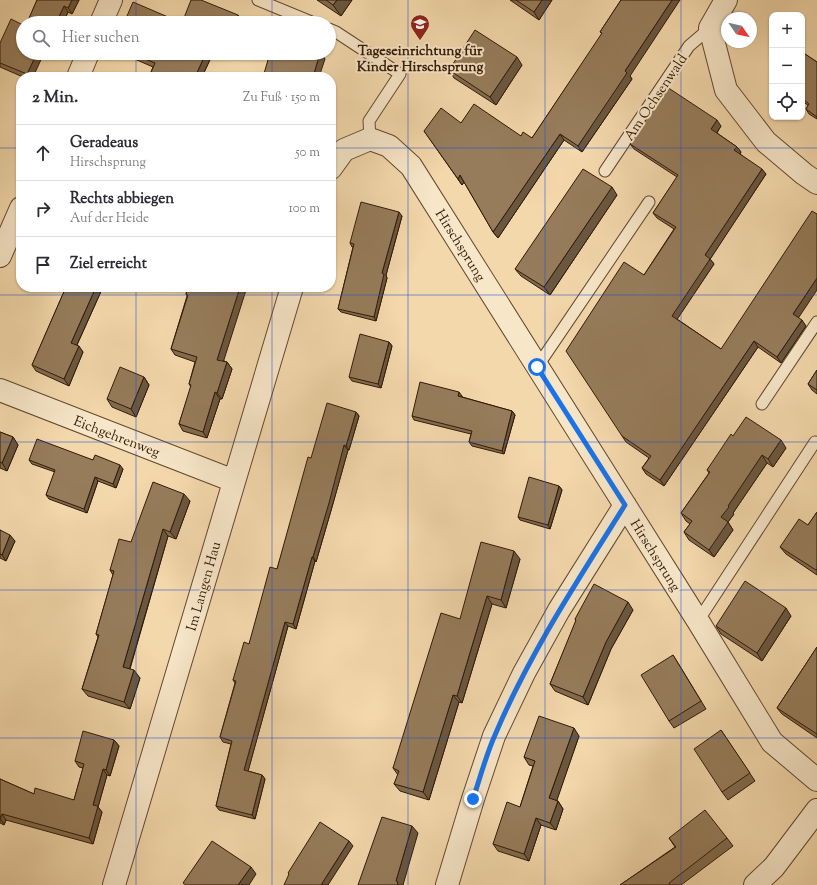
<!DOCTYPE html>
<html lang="de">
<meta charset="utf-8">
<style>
body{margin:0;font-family:"Sorts Mill Goudy",serif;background:#f2f2f3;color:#2b2b33}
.controls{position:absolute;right:12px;top:12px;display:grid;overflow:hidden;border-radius:8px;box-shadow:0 1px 3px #0004}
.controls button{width:36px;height:36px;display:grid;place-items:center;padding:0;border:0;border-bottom:1px solid #e1e1e2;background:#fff;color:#2b2b33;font:20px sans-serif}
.compass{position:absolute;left:721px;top:12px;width:36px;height:36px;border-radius:50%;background:#fff;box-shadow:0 1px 3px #0004;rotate:124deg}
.stop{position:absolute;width:12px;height:12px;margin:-9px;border:3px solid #1a73e8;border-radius:50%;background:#fff}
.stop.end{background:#1a73e8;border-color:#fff;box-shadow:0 1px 4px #0008}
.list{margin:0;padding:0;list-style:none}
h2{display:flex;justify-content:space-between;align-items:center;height:52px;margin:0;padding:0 16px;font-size:17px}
h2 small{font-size:13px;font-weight:400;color:#7c7c81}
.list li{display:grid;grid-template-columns:26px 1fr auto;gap:12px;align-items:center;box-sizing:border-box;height:56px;padding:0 16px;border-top:1px solid #e1e1e2}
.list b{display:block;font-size:15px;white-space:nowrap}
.list p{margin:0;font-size:13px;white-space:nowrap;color:#7c7c81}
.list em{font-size:13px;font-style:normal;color:#7c7c81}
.icon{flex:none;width:22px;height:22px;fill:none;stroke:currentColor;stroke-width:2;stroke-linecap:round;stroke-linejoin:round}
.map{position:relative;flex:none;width:817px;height:885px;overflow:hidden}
.search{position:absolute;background:#fff;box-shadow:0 1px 3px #0004;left:16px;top:16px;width:320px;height:44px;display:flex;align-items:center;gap:10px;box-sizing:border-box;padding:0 14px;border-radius:22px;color:#7c7c81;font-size:15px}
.panel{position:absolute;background:#fff;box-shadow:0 1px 3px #0004;left:16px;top:72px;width:320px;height:220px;border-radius:16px}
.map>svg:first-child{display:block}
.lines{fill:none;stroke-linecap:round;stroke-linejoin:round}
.lane-casing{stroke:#62492e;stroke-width:13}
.street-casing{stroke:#62492e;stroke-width:24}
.lane{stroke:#f7e6c8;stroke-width:11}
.street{stroke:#f7e6c8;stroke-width:22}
.wall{fill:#816b4e;stroke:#321905}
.shaded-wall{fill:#695740;stroke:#321905}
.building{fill:#967c5b;stroke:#321905}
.route{stroke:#1a73e8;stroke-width:5}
.grid{fill:none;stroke:#1d4ed8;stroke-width:1;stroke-opacity:0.55}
.labels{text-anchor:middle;stroke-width:4;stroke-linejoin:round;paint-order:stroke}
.poi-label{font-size:14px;font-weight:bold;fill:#321905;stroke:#f7e6c8}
.street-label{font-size:14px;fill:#321905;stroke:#f7e6c8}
</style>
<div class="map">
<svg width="817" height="885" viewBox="0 0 817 885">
<rect width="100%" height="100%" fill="#f3d8ab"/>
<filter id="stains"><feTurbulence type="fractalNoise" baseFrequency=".005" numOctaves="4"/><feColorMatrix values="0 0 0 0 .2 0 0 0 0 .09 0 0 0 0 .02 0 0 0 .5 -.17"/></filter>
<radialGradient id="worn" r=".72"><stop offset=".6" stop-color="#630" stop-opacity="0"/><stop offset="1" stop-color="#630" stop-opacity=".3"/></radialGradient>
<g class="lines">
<defs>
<path id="lane" d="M258,0L314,23
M329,29L336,32L400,74L369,121L370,139
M605,171L689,46L710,28
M537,367L649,202
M762,404L817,322
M698,621L815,442"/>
<path id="street" d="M726,0L710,28L726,90L766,142L804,174L817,183
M101,23L111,0
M78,77L88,53
M331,168L344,150L370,139L389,146L411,166L698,621L772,742L817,780
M0,256L21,208
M0,390L234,481
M114,885L292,287
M447,885L473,799L494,736L524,673L559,610L625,505
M755,885L774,867L817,810"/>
</defs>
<use href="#lane" class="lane-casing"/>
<use href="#street" class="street-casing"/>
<use href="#lane" class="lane"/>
<use href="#street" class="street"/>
</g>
<path class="wall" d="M37,0H79L72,14L68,12L63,23H27Z
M317,0H352L341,16Z
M510,0H552L539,20Z
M621,0L630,76L632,79L582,152L564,140L498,238L493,232L464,182L462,185L424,131L461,123L521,136L532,138L602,34L600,32Z
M0,43L33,77H23L0,67Z
M802,52L817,62V119L809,114L806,109L808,105L803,102L802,100Z
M121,53H229L227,59L213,53L202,77H149L153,67Z
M522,65L496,105L454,78L449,70Z
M721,126L717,133L737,147L741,152L740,154L766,174L710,259L714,264L677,319L721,349L798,318L806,326L781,363L758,347L664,486L646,474L642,468L649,458L626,442L622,436L644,275L674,229L657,218L653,213L677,177L634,149L630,144Z
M617,195L550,295L521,276L515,269Z
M402,216L386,275L387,278L376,321L341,312L338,309L353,247H352L350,243Z
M66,287H103L77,345L83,352L69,386L36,371L32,365Z
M188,287L224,361L227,362L232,369L222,399H220L207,438L183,431L179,424L191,387L189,384L195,362L175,355L171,349L187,296L186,294Z
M389,342L392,346L381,388L352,381L349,377Z
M817,370V394L812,390L808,384Z
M144,377L149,385L136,417L112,407L107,399Z
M462,396V397L512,411L515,415L504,454L472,446L469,442L471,434L414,420L412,416Z
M356,412L359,416L349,450H348L332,507L316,562L315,561L296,629L288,626L248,771L262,775L265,779L255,819L219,810L216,806L231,744L223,742L220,737L235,683L233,680L249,644L277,569L311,458Z
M0,432L13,437L18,445L7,471L0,468Z
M733,436L786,448L773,467L767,463L733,513L734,514L728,522L733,530L714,557L689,540L684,532L690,524L686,521L681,513L709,473L707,470Z
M29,460H93L123,469L116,488L98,481L87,513L49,499L46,495L55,472L32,464Z
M559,486L562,490L550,529L520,520L518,517Z
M190,501L176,539L168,536L130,669L140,678L130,709L88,696L82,689L98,637L96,634L113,575L110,570L131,542Z
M817,512V575L786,554L780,547L808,525Z
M0,530L15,541L6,561L0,558Z
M520,559L506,608L492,604L462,703L459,702L429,800L400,791L394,784L398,775L393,768L460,619Z
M633,610L611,649L588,705L555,691L550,684L576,621L575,619Z
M791,616L762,661L721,634L716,626Z
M817,647V738L782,714L777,708Z
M673,655L678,663L706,709L674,728L669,721Z
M721,730L755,781L728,800L722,792Z
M579,736L556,801H558L563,809L556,830L541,825L529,861L498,851L493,844L520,807L533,766L529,765L524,757Z
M114,740L119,746L110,776L107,775L98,807L102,812L93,844L6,820L4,825L0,823V779L34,794L74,800L83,768L79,767L75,761Z
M669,838H727L733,846L681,885H620L675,847Z"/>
<path class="shaded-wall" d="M72,0H79L72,14L68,8Z
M337,0H352L341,16L333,5Z
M542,0H552L539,20L534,12Z
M672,0H680L630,76L632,79L582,152L578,146L625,71Z
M64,6L68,12L63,23H56Z
M238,15L242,22V23H235Z
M37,53H44L33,77H29L27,74Z
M206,53H213L202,77H195Z
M222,53H229L227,59Z
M320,53H321L325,59L319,77H313Z
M517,57L522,65L496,105L490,97Z
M717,120L721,126L715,135L711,129Z
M560,134L564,140L498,238L493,232Z
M737,147L741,152L738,156L734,150Z
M762,169L766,174L709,261L710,259L714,264L676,321L672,316L705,255Z
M460,175L464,182L462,185L458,179Z
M612,187L617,195L550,295L544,287Z
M399,212L402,216L386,275L387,278L376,321L374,317L382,273Z
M817,278V290L797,320L793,314Z
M96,287H103L75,349L71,343Z
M240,287H247L222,366L217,360Z
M802,320L806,326L781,363L777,357Z
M754,341L758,347L664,486L660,480Z
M389,342L392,346L381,388L378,384Z
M79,346L83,352L69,386L64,379Z
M227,362L232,369L222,399L217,393Z
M144,377L149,385L136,417L131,409Z
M215,392L220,399L207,438L203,432Z
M459,392L462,396L461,400L458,396Z
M512,411L515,415L504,454L502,451Z
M356,412L359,416L349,450L346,446Z
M13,437L18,445L7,471L2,463Z
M781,440L786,448L773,467L768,459Z
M344,445L348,450L332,507L316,562L313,557Z
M762,455L767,463L733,513L734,514L728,522L733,530L714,557L709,550L721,517L728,506Z
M120,465L123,469L116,488L113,484Z
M95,477L98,481L87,513L84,509Z
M559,486L562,490L550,529L548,525Z
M184,494L190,501L176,539L170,532Z
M163,529L168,536L128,674L123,667Z
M10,535L15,541L6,561L2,555Z
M514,551L520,559L506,608L501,600Z
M312,557L315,561L296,629L293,624Z
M487,596L492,604L462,703L457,696Z
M628,602L633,610L611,649L588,705L583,697L606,642Z
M786,608L791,616L762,661L757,653Z
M285,622L288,626L247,775L244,770Z
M134,670L140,678L130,709L124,702Z
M453,695L459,702L429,800L423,792Z
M574,728L579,736L555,806L549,798Z
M114,740L119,746L110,776L106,770Z
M103,769L107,775L98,807L102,812L93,844L89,838L93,805Z
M262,775L265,779L255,819L252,815Z
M558,801L563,809L556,830L550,823Z
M2,814L6,820L4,825L0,818Z
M536,818L541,825L529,861L524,854Z
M412,826L418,833L403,885H397L396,881Z
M349,841L353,846L328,885H321Z
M251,867L256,874L249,885H238Z"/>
<path class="building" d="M37,0H72L68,8L64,6L56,23H27Z
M191,0H201L238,15L235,23H124L133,2L182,23Z
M326,0H337L333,5Z
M516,0H542L534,12Z
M621,0H672L625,71L627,73L578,146L560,134L493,232L460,175L458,179L424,131L441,108L461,123L474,104L521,136L523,132L532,138L602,33L600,32Z
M11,19L23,25V53H37L27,74L0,63V43Z
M475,30L517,57L490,97L449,70Z
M802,52L817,62V117L806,109L809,104L802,98V94L803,93L802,92Z
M131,53H206L195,77H149L155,63Z
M270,53H320L313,77H263Z
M667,87L717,120L711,129L737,147L734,150L762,169L705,255L710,259L672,316L721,349L812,211L817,214V278L793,314L802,320L777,357L754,341L660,480L642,468L651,456L622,436L566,351L624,262L644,275L676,227L653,213L678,175L630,144Z
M583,169L612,187L544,287L515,269Z
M361,202L399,212L382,273L384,274L374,317L338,309L354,244L350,243Z
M66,287H96L71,343L79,346L64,379L32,365Z
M188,287H240L217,360L227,362L217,393L215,392L203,432L179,424L191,385L189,384L197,357L171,349L188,295L186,294Z
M360,334L389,342L378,384L349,377Z
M120,367L144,377L131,409L107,399Z
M817,370V390L808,384Z
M420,382L459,392L458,396L512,411L502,451L469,442L472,431L412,416Z
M327,403L356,412L346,446L344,445L329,503L313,557H312L293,624L285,622L244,770L262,775L252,815L216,806L232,741L220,737L236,681L233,680L244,642L249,644L270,567L277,569L308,457L311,458Z
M746,417L781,440L768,459L762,455L728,506L729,507L721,517L728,522L709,550L684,532L692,521L681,513L710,472L707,470L731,434L733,436Z
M0,432L13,437L2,463L0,462Z
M37,439L93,460L95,455L120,465L113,484L95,477L84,509L46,495L55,470L29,460Z
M529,477L559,486L548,525L518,517Z
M153,482L184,494L170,532L163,529L123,667L134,670L124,702L82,689L99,635L96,634L114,571L110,570L119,539L131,542Z
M817,512V569L816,570L780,547L799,519L808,525Z
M0,530L10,535L2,555L0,554Z
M481,542L514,551L501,600L487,596L457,696L453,695L423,792L394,784L399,771L393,768L441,613L460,619Z
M745,581L786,608L757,653L716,626Z
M594,584L628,602L606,642L583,697L550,684L576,620L575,619Z
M817,647V734L777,708Z
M673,655L701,701L669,721L641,675Z
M539,716L574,728L549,798L558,801L550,823L536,818L524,854L493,844L507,802L520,807L535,761L524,757Z
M721,730L750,773L722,792L694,749Z
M83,731L114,740L106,770L103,769L93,805L98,806L89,838L2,814L0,818V779L34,794L35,788L74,800L84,764L75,761Z
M705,810L727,838L669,883L670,885H620L676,847L669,838Z
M382,817L412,826L396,881L398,882L397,885H358Z
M320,822L349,841L321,885H284L289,874L288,873Z
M212,841L251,867L238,885H186L183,883Z"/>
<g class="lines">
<path class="route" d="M473,799C480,778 486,755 495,735C529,654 578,580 625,505L537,367"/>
</g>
<path class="grid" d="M136,0V23M272,0V23M408,0V885M545,0V885M681,0V885M136,53V77M272,53V77M0,148H21M331,148H817M136,287V885M272,287V885M0,295H817M0,442H817M0,590H817M0,738H817"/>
<defs>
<symbol id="school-pin" viewBox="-11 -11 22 30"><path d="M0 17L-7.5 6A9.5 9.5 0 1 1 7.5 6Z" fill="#8f2418" stroke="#f7e6c8"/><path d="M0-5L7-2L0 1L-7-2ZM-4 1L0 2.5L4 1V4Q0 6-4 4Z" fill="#fff"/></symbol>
</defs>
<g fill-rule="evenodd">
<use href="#school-pin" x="409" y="13" width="22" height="30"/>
</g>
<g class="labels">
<g class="poi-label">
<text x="420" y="55">Tageseinrichtung für<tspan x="420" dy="16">Kinder Hirschsprung</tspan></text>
</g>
<g class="street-label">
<text transform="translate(655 97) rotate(-56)" y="5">Am Ochsenwald</text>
<text transform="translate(461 245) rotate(58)" y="5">Hirschsprung</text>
<text transform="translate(117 436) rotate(21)" y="5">Eichgehrenweg</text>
<text transform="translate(656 555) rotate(58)" y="5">Hirschsprung</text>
<text transform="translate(203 586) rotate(-74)" y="5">Im Langen Hau</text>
</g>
</g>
<rect width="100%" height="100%" filter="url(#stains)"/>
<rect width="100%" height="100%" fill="url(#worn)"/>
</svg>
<div class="controls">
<button>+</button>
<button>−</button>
<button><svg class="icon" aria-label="locate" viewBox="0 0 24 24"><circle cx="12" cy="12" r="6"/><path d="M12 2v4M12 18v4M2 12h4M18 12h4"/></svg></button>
</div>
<svg class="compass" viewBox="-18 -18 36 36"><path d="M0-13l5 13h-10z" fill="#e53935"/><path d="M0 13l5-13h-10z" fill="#7c7c81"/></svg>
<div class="stop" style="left:537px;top:367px"></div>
<div class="stop end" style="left:473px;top:799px"></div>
<div class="search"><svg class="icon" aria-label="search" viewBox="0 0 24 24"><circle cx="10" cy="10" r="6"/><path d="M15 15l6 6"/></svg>Hier suchen</div>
<section class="panel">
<h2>2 Min.<small>Zu Fuß · 150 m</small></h2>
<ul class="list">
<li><svg class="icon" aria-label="ahead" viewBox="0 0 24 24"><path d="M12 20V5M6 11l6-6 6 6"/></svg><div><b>Geradeaus</b><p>Hirschsprung</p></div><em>50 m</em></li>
<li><svg class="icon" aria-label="right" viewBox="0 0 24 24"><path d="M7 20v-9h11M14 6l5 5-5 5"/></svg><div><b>Rechts abbiegen</b><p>Auf der Heide</p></div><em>100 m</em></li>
<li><svg class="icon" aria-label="arrive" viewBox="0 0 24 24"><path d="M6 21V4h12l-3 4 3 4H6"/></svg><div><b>Ziel erreicht</b></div></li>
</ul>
</section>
</div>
